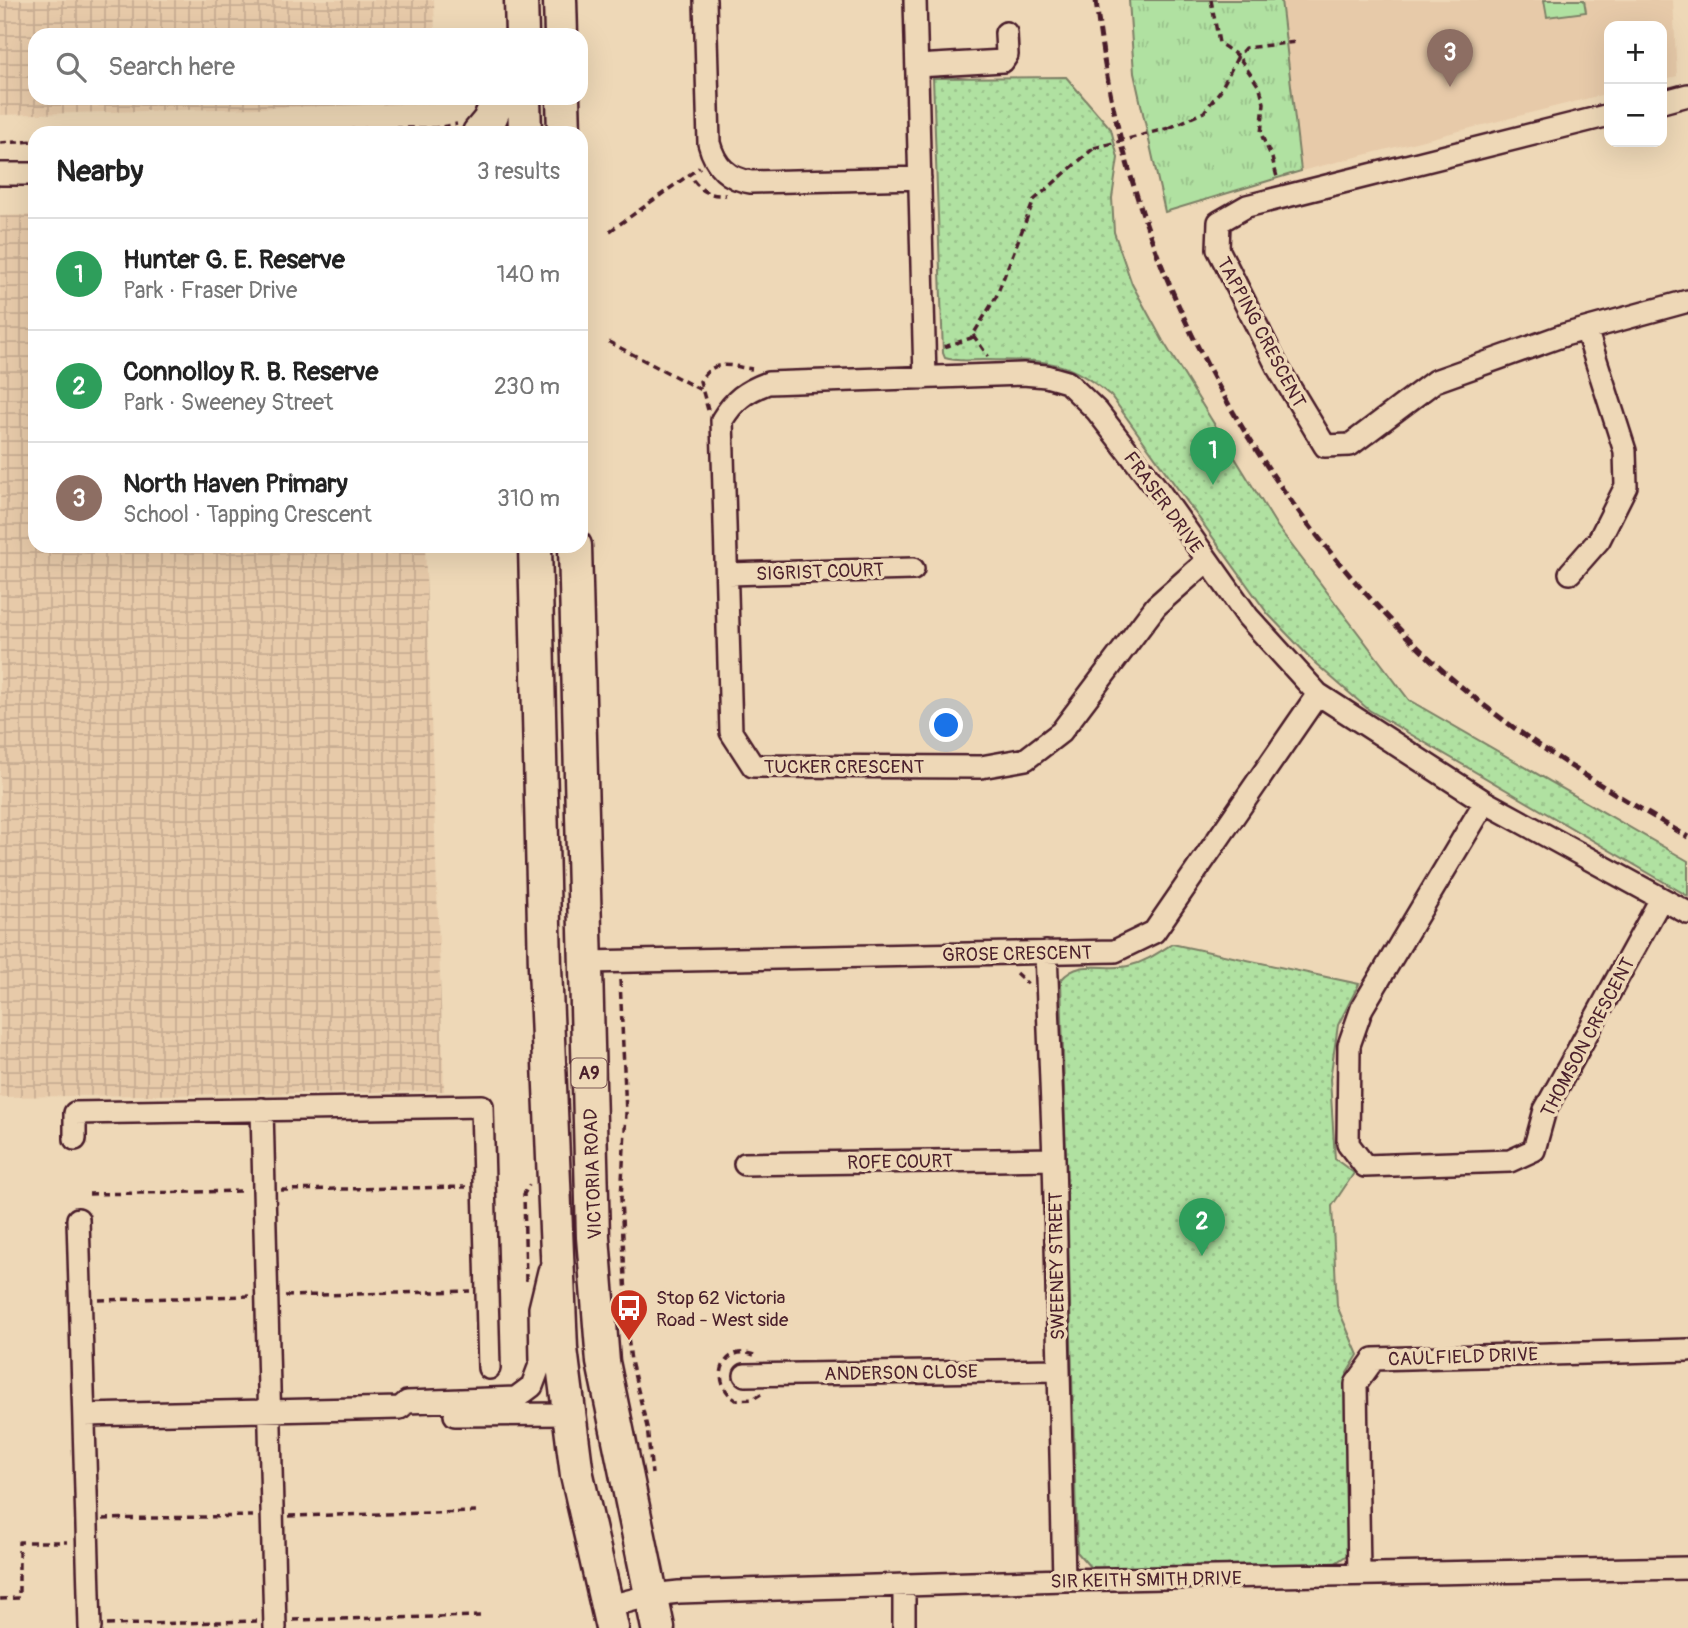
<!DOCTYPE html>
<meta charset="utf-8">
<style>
body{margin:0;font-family:Pangolin,sans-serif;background:#f2f2f2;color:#222}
.controls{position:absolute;right:21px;top:21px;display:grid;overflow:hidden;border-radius:14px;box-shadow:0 7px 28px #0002}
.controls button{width:63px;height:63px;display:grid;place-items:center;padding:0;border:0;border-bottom:2px solid #e0e0e0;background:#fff;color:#222;font:35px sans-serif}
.you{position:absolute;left:947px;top:726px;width:24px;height:24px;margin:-18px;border:5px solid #fff;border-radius:50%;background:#1a73e8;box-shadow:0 0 0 10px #1a73e833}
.badge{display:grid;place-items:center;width:46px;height:46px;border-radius:50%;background:#c8321e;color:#fff;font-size:23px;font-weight:700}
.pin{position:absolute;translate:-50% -58px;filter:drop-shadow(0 2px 4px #0008)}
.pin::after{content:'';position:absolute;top:37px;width:24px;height:21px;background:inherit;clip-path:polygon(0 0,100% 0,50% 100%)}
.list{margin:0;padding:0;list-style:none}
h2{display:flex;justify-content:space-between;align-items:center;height:91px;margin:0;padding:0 28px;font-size:30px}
h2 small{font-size:23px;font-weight:400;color:#767676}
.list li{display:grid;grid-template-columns:46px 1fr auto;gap:21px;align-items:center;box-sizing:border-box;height:112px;padding:0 28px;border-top:2px solid #e0e0e0}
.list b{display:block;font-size:26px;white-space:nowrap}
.list p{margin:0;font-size:23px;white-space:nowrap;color:#767676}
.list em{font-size:23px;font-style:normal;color:#767676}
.icon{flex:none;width:38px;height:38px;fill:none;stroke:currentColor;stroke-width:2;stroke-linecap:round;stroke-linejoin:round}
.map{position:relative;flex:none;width:1688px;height:1628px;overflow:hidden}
.search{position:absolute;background:#fff;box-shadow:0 7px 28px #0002;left:28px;top:28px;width:560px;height:77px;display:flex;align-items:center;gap:18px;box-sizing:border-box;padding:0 24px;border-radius:21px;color:#767676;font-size:26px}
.panel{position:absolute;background:#fff;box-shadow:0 7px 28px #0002;left:28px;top:126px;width:560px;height:427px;border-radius:21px}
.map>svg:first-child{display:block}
.built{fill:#e7caa9}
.industrial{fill:url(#industrial-grid)}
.grass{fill:url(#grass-tufts);stroke:#7d8066;stroke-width:2}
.park{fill:url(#park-dots);stroke:#7d8066;stroke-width:2}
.pitch{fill:#b0e1a1;stroke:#7d8066;stroke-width:2}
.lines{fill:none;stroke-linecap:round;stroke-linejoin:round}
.minor-casing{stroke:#4a1f2b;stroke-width:26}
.highway-casing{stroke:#4a1f2b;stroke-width:37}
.path{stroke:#4a1f2b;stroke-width:3.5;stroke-dasharray:7 5;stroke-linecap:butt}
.minor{stroke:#eed8b7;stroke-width:21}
.highway{stroke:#eed8b7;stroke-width:32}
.rail{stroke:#4a1f2b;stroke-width:5;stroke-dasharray:10 5;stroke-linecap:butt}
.path-bridge{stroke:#4a1f2b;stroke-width:3.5;stroke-dasharray:7 5;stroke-linecap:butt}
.labels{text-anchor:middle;stroke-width:7;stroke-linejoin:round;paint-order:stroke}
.shield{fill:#eed8b7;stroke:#7b5655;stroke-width:2}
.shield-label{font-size:18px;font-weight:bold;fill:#4a1f2b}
.street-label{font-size:19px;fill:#4a1f2b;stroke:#eed8b7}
.poi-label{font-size:19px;fill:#4a1f2b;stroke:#eed8b7;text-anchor:start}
</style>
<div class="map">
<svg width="1688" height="1628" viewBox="0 0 1688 1628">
<defs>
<pattern id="industrial-grid" width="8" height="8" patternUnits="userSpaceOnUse" patternTransform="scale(1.75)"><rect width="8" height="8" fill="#e7caa9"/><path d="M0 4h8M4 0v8" fill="none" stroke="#c8ad92"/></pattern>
<pattern id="grass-tufts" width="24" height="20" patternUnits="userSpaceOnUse" patternTransform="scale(1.75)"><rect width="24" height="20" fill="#b0e1a1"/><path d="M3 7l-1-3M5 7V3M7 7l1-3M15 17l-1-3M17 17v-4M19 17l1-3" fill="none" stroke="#99c18b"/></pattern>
<pattern id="park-dots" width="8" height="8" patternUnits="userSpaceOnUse" patternTransform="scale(1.75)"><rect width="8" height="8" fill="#b0e1a1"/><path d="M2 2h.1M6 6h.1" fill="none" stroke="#99c18b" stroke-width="1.8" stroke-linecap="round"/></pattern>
</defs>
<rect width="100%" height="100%" fill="#eed8b7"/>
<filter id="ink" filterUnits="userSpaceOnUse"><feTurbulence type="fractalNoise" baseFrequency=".0143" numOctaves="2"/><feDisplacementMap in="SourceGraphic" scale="14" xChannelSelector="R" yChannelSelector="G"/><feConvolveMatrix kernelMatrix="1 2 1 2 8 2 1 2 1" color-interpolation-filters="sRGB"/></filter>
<g filter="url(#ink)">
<path class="built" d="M1281,0H1673L1677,76L1662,80V26H1609V93L1301,171Z"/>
<path class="industrial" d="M0,0H434L435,35H35V98H437V103L0,115Z
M35,215V546H425L444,1091L0,1097V216Z"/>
<path class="grass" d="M1129,0H1281L1301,171L1165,212L1134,73Z"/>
<path class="park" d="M1066,77L1111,129L1118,158L1112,198L1114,232L1132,284L1163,341L1277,526L1409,700L1688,861V896L1369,710L1315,663L1268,614L1111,396C1065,356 1040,361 983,360C971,360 957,362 945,358L943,353L933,78Z
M1172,944L1359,984L1338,1025L1330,1079L1335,1159L1354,1173L1332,1206L1337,1306L1358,1355L1347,1373L1354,1544L1347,1555L1334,1564L1110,1570L1090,1567L1077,1552L1061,980C1079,958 1105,971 1128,966C1145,962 1158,953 1172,944Z"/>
<path class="pitch" d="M1544,0H1584L1586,12L1547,17Z"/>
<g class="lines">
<defs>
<path id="minor" d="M705,0L709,143C715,166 728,179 751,182L920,178
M915,0L925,378
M917,66L1003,61L1007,55L1006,33
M1662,102L1688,95
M1609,115L1247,206L1219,222L1218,249L1278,368L1325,446L1350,445L1435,381L1564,335L1688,301
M0,174H35
M1207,561L1156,606L1061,732L1026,759L981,767L753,766L731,732L722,420C734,400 746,391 768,383L1023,374L1046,376L1067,382L1097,411L1158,490L1248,617L1318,694L1485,802L1688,913
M1570,573L1599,540L1626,486L1625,451L1586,329
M728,574L913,569
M1485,802L1362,1008L1349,1045L1348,1144L1365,1166L1510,1161L1534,1150L1545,1110L1661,899
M1046,952L1054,1159L1064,1580
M586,962L1115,951L1154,932L1318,694
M262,1109L275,1628
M75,1139V1113L482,1106L489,1368
M745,1164L1054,1159
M78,1219L90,1628
M745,1375L1057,1370
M84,1415L400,1408L407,1402L516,1398L532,1386L541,1362L540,1308L549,1271
M455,1415L569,1414
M1359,1574L1356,1384L1374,1359L1688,1350
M904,1586V1628
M606,1607L652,1595L679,1592L1064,1580L1688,1568"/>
<path id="highway" d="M521,0L522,35
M560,0L561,35
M524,98L525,133
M563,98L564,133
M479,133L489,121L499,98
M535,546L545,967L561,1349L577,1475L612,1628
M575,546L593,1237L603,1362L658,1628"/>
</defs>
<use href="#minor" class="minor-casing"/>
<use href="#highway" class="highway-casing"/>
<path class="path" d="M1211,0L1219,43L1238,56L1245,48L1296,42
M1169,128L1204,112L1220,91L1238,56L1260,88L1264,103L1261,134L1272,158L1278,181
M311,133L373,128H435L457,124
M0,143L35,141
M693,180C702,192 711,196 726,195
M610,231L700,167
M973,335L988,356
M609,342L701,390
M944,347L971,338L996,297L1034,200L1094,148
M708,410L700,381C714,358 729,366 752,369
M1016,973L1028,984
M620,980L626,1113L621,1198L628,1337L631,1361L647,1427L652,1474
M281,1190L466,1187
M89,1194L245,1191
M526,1281L524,1194L529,1185
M285,1296L470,1291
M99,1300L249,1296
M754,1355C723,1343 708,1382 736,1400L753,1399L761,1394
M289,1516L479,1512
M103,1519L253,1516
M0,1599L19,1598V1542H67
M293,1620L482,1616
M107,1625L257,1621"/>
<use href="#minor" class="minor"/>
<use href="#highway" class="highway"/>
<path class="rail" d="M1096,0C1122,254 1252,497 1440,668C1514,736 1602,786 1688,837"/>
<path class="path-bridge" d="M1094,148L1169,128"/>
</g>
</g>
<defs>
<symbol id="bus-pin" viewBox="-11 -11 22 30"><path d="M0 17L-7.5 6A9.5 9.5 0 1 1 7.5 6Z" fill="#c8321e" stroke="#eed8b7"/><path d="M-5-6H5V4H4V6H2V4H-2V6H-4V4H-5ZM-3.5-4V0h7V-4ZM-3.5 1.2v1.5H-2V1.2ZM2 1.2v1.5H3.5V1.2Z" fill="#fff"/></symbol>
</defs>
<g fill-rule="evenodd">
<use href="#bus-pin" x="607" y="1286" width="44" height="60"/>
</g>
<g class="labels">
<rect class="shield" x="571.5" y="1058.5" width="35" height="29" rx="5"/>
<g class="shield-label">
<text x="589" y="1079">A9</text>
</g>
<g class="street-label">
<text transform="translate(1262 332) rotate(62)" y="7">TAPPING CRESCENT</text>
<text transform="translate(1164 502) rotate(54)" y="7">FRASER DRIVE</text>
<text transform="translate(820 571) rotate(-2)" y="7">SIGRIST COURT</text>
<text x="844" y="773">TUCKER CRESCENT</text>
<text transform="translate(1017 953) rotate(-1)" y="7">GROSE CRESCENT</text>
<text transform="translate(1587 1037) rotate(-62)" y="7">THOMSON CRESCENT</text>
<text transform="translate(900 1161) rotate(-1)" y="7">ROFE COURT</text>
<text transform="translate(592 1174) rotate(-92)" y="7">VICTORIA ROAD</text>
<text transform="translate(1056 1266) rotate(-91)" y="7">SWEENEY STREET</text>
<text transform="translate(1463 1356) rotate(-2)" y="7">CAULFIELD DRIVE</text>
<text transform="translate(901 1372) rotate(-1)" y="7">ANDERSON CLOSE</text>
<text transform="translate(1146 1579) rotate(-1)" y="7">SIR KEITH SMITH DRIVE</text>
</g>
<g class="poi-label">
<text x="656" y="1304">Stop 62 Victoria<tspan x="656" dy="22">Road - West side</tspan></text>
</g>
</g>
</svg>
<div class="controls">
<button>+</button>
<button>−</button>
</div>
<div class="you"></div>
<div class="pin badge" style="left:1213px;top:485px;background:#2e9e5b">1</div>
<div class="pin badge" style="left:1202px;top:1256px;background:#2e9e5b">2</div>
<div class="pin badge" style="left:1450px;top:87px;background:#8d6e63">3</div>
<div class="search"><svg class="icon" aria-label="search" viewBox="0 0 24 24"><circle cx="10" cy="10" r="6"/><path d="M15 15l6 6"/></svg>Search here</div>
<section class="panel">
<h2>Nearby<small>3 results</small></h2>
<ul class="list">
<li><span class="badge" style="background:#2e9e5b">1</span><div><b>Hunter G. E. Reserve</b><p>Park · Fraser Drive</p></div><em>140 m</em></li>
<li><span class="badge" style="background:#2e9e5b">2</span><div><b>Connolloy R. B. Reserve</b><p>Park · Sweeney Street</p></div><em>230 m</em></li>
<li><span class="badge" style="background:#8d6e63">3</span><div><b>North Haven Primary</b><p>School · Tapping Crescent</p></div><em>310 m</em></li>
</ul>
</section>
</div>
